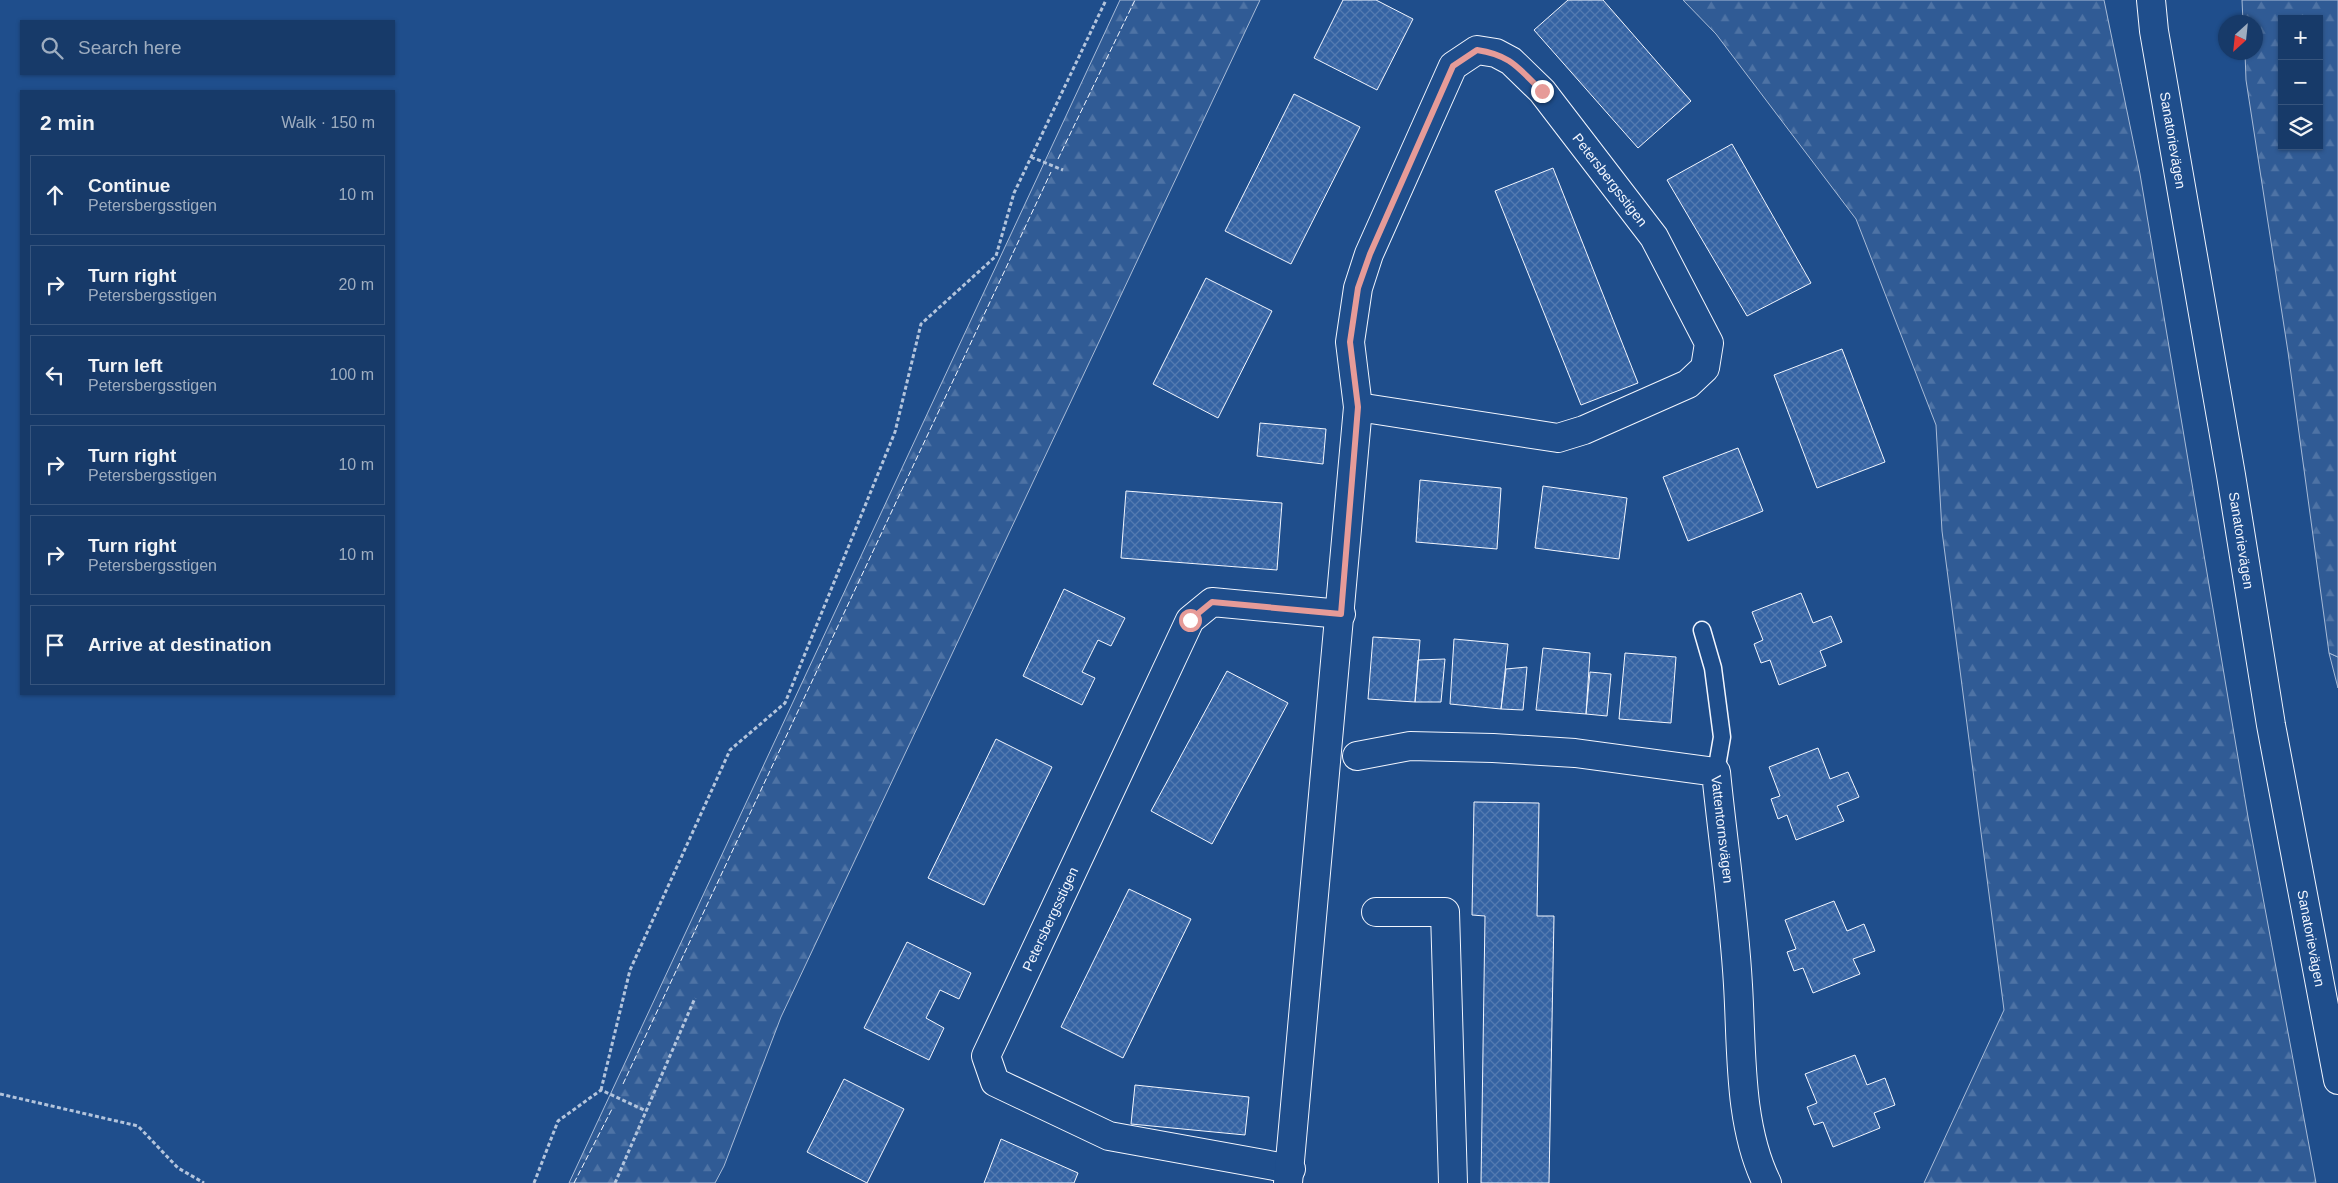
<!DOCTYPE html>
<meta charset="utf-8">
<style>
body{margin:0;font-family:Helvetica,sans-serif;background:#244571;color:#f1f3f6}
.controls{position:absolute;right:15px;top:15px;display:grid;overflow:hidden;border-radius:0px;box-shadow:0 1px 4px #0004}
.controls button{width:45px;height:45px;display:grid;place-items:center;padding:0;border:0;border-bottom:1px solid #36547d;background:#173a69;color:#f1f3f6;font:25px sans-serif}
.compass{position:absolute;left:2218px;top:15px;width:45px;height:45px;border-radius:50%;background:#173a69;box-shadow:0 1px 4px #0004;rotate:207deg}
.stop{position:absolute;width:15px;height:15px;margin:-11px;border:4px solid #e69b98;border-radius:50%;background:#fff}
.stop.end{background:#e69b98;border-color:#fff;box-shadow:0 1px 5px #0008}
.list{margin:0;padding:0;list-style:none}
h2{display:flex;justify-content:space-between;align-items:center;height:65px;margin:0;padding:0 20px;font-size:21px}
h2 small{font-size:16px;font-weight:400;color:#9eadc0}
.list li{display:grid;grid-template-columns:32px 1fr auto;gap:15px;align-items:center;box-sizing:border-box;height:80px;margin:0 10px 10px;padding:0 10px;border:1px solid #36547d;border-radius:0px}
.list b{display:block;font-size:19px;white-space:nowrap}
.list p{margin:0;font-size:16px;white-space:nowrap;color:#9eadc0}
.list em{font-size:16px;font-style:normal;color:#9eadc0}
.icon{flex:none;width:28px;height:28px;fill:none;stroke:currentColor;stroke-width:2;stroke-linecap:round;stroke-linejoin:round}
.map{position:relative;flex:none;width:2338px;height:1183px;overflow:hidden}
.search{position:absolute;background:#173a69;box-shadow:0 1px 4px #0004;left:20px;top:20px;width:375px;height:55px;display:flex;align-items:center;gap:12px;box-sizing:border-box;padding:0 18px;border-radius:0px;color:#9eadc0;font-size:19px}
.panel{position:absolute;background:#173a69;box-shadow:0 1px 4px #0004;left:20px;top:90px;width:375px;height:605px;border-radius:0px}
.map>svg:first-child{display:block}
.built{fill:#305b95;stroke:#a8bbd7}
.forest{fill:url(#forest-firs);stroke:#a8bbd7;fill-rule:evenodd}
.building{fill:url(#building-cross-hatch);stroke:#f2f6ff}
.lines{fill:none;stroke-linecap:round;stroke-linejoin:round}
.lane-casing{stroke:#f2f6ff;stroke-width:19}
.street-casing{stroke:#f2f6ff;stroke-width:30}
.path{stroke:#b3c4dc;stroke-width:3;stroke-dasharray:4 2.5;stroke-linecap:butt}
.lane{stroke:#1f4e8c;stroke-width:16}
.street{stroke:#1f4e8c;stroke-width:28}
.fence{stroke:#f2f6ff;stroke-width:1;stroke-dasharray:6 2.5;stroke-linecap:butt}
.route{stroke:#e69b98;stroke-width:6}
.labels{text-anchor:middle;stroke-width:4;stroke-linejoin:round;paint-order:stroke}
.street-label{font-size:14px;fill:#f2f6ff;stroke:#1f4e8c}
</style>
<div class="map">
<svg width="2338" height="1183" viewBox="0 0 2338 1183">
<defs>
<pattern id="forest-firs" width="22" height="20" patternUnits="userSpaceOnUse" patternTransform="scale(1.25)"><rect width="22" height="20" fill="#305b95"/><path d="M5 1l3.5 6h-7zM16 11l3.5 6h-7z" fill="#4e73a5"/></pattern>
<pattern id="building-cross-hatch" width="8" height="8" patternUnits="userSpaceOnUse" patternTransform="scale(1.25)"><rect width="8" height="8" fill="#3563a3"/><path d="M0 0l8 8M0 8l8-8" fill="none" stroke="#537ab1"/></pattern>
</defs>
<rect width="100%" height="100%" fill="#1f4e8c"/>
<path class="built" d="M2329,653L2338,657V688Z"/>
<path class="forest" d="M1120,0H1260L781,1017L724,1166L715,1183H569Z
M1683,0H2104L2140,174L2248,817L2316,1183H1924L2004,1010L1942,531L1936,425L1856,219L1716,34Z
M2242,0H2338V657L2329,653L2288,352L2246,80L2245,53L2256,52V22H2243ZM2282,19H2319V146H2282Z"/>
<path class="building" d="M1343,0H1376L1413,19L1377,90L1314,58Z
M1568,0H1603L1691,101L1638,148L1534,30Z
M1294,94L1360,127L1291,264L1225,231Z
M1732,144L1811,283L1747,316L1667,180Z
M1553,168L1638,383L1581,405L1495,191Z
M1206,278L1272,311L1218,418L1153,384Z
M1842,349L1885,462L1817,488L1774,375Z
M1260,423L1326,429L1323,464L1257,456Z
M1738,448L1763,511L1688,541L1663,477Z
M1420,480L1501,488L1497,549L1416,542Z
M1543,486L1627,498L1619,559L1535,548Z
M1126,491L1282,503L1277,570L1121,558Z
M1064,589L1125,618L1111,646L1098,640L1082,672L1095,678L1082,705L1023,676Z
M1801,593L1813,623L1831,616L1842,642L1820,651L1826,666L1779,685L1770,660L1761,663L1754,644L1763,640L1752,612Z
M1373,637L1420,640L1415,702L1368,699Z
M1454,639L1508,644L1501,709L1450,704Z
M1543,648L1590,653L1586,714L1536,710Z
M1625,653L1676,657L1671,723L1619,719Z
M1445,659L1441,702H1415L1418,660Z
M1527,667L1523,710L1501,709L1506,669Z
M1227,671L1288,703L1212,844L1151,811Z
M1590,672L1611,674L1607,716L1586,714Z
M996,739L1052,767L984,905L928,878Z
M1818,748L1830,779L1848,772L1859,797L1837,806L1844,821L1796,840L1787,815L1778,819L1771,799L1780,796L1769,767Z
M1474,802L1539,803L1537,916H1554L1549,1183H1481L1485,916L1472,915Z
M1129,889L1191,919L1123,1058L1061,1027Z
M1834,901L1847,931L1864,924L1875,951L1853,959L1860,974L1813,993L1803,968L1794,971L1787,952L1796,949L1785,920Z
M907,942L971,973L959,999L940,990L926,1018L944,1028L929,1060L864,1028Z
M1855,1055L1867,1085L1885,1078L1895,1105L1874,1113L1880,1128L1833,1147L1823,1122L1814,1125L1807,1107L1817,1103L1805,1074Z
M844,1079L904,1109L867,1183L807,1152Z
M1135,1085L1249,1097L1245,1135L1131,1124Z
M1001,1139L1078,1173L1074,1183H984Z"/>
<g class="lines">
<defs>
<path id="lane" d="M1702,630L1713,668L1722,737L1716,772"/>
<g id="street">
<path id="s1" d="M2151,0L2154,31L2231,475L2271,725L2338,1080"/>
<path id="s2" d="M1357,756L1410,746L1493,748L1575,753L1716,772C1723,843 1734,914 1738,985C1742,1048 1738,1124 1767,1183"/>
<path d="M1376,912H1445L1453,1183"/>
<path id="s3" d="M1291,1169L1109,1136L995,1082L986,1056L1190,620L1212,602L1341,614"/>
<path id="s4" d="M1288,1183L1358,407L1350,342L1358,288L1369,254L1453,66L1477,50L1496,53L1511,61L1542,91L1654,237L1709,343L1705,368L1688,384L1584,430L1558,438L1358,407"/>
</g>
</defs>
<use href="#lane" class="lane-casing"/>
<use href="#street" class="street-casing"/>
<path class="path" d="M1031,157L1063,170
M601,1090L630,970L730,750L785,703L895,432L921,324L996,256L1014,193L1106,0
M0,1094L138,1126L178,1168L204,1183
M534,1183L558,1121L601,1090L646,1111
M615,1183L695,998"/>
<use href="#lane" class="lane"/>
<use href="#street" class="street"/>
<path class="fence" d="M1058,159L1135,0
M623,1084L1051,172
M574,1183L612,1109"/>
</g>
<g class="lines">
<path class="route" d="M1190,620L1212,602L1341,614L1358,407L1350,342L1358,288L1370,254L1453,66L1477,50C1511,55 1519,69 1542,91"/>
</g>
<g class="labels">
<g class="street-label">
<text dy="5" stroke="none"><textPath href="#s1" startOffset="142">Sanatorievägen</textPath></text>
<text dy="5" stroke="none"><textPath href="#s4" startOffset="1361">Petersbergsstigen</textPath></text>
<text dy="5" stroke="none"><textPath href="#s1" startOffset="548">Sanatorievägen</textPath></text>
<text dy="5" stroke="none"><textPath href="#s2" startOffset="419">Vattentornsvägen</textPath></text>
<text dy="5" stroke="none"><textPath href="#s3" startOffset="490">Petersbergsstigen</textPath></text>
<text dy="5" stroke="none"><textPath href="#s1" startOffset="952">Sanatorievägen</textPath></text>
</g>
</g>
</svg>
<div class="controls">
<button>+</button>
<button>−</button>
<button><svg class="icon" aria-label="layers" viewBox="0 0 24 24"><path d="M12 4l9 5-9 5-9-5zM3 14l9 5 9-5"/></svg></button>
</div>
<svg class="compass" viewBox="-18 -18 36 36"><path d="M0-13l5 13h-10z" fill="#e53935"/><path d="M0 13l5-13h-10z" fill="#9eadc0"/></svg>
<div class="stop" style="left:1190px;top:620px"></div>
<div class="stop end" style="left:1542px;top:91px"></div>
<div class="search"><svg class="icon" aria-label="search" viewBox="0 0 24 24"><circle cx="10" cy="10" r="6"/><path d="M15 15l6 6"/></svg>Search here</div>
<section class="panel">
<h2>2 min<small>Walk · 150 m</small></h2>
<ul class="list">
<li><svg class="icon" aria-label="ahead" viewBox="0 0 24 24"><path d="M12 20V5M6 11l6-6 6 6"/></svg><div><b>Continue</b><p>Petersbergsstigen</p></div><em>10 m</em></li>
<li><svg class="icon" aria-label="right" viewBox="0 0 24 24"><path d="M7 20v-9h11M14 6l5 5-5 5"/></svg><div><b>Turn right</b><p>Petersbergsstigen</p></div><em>20 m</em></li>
<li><svg class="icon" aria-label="left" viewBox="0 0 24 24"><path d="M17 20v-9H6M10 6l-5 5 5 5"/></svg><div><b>Turn left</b><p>Petersbergsstigen</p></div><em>100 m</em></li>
<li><svg class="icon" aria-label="right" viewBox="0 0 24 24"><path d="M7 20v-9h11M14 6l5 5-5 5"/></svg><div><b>Turn right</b><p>Petersbergsstigen</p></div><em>10 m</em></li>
<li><svg class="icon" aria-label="right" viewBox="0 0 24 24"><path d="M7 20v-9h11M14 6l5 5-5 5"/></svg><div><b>Turn right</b><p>Petersbergsstigen</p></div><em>10 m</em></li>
<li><svg class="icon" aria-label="arrive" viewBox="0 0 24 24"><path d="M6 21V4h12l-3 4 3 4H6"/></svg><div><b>Arrive at destination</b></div></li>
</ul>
</section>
</div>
